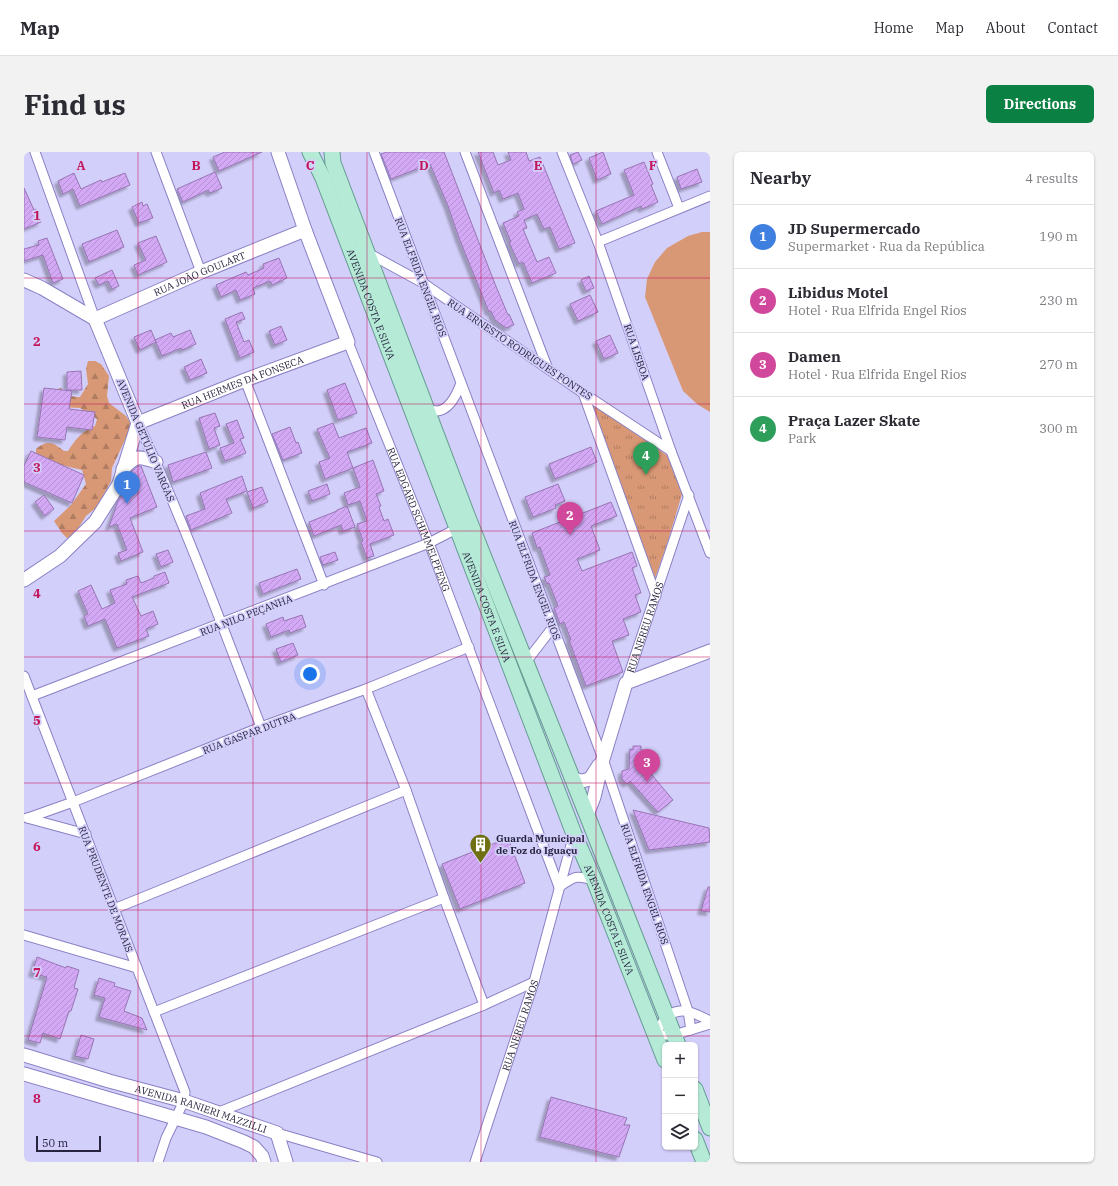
<!DOCTYPE html>
<meta charset="utf-8">
<style>
body{margin:0;font-family:"IBM Plex Serif",serif;background:#f2f2f3;color:#2b2b33}
.controls{position:absolute;right:12px;bottom:12px;display:grid;overflow:hidden;border-radius:6px;box-shadow:0 1px 3px #0004}
.controls button{width:36px;height:36px;display:grid;place-items:center;padding:0;border:0;border-bottom:1px solid #e1e1e2;background:#fff;color:#2b2b33;font:20px sans-serif}
.scale{position:absolute;left:12px;bottom:10px;width:65px;box-sizing:border-box;padding-left:4px;border:2px solid #28243f;border-top:0;font-size:11px;line-height:14px;white-space:nowrap;color:#28243f;-webkit-text-stroke:3px #d3cffb;paint-order:stroke}
.you{position:absolute;left:286px;top:522px;width:14px;height:14px;margin:-10px;border:3px solid #fff;border-radius:50%;background:#1a73e8;box-shadow:0 0 0 6px #1a73e833}
.badge{display:grid;place-items:center;width:26px;height:26px;border-radius:50%;background:#0b8043;color:#fff;font-size:13px;font-weight:700}
.pin{position:absolute;translate:-50% -33px;filter:drop-shadow(0 1px 2px #0008)}
.pin::after{content:'';position:absolute;top:21px;width:14px;height:12px;background:inherit;clip-path:polygon(0 0,100% 0,50% 100%)}
.list{margin:0;padding:0;list-style:none}
h2{display:flex;justify-content:space-between;align-items:center;height:52px;margin:0;padding:0 16px;font-size:17px}
h2 small{font-size:13px;font-weight:400;color:#7c7c81}
.list li{display:grid;grid-template-columns:26px 1fr auto;gap:12px;align-items:center;box-sizing:border-box;height:64px;padding:0 16px;border-top:1px solid #e1e1e2}
.list b{display:block;font-size:15px;white-space:nowrap}
.list p{margin:0;font-size:13px;white-space:nowrap;color:#7c7c81}
.list em{font-size:13px;font-style:normal;color:#7c7c81}
.icon{flex:none;width:22px;height:22px;fill:none;stroke:currentColor;stroke-width:2;stroke-linecap:round;stroke-linejoin:round}
.map{position:relative;flex:none;width:686px;height:1010px;overflow:hidden;border-radius:6px}
header{display:flex;align-items:center;gap:24px;box-sizing:border-box;height:56px;padding:0 20px;background:#fff;border-bottom:1px solid #e1e1e2}
header strong{font-size:19px}
nav{display:flex;gap:22px;margin-inline-start:auto;font-size:14px}
.intro{display:flex;align-items:center;justify-content:space-between;box-sizing:border-box;height:96px;padding:0 24px}
h1{margin:0;font-size:28px}
.button{padding:10px 18px;border-radius:6px;background:#0b8043;color:#fff;font-size:14px;font-weight:700}
main{display:flex;gap:24px;padding:0 24px}
aside{flex:1;background:#fff;border-radius:6px;box-shadow:0 1px 3px #0004}
.map>svg:first-child{display:block}
.grass{fill:#d99875}
.forest{fill:url(#forest-firs)}
.park{fill:url(#park-tufts)}
.building{fill:url(#building-hatch);stroke:#9775b3;filter:url(#shadow)}
.lines{fill:none;stroke-linecap:round;stroke-linejoin:round}
.street-casing{stroke:#8a81c4;stroke-width:11}
.secondary-casing{stroke:#8a81c4;stroke-width:15}
.primary-casing{stroke:#649c91;stroke-width:17}
.street{stroke:#fff;stroke-width:9}
.secondary{stroke:#fff;stroke-width:13}
.primary{stroke:#b5ead7;stroke-width:15}
.grid{fill:none;stroke:#c2185b;stroke-width:1;stroke-opacity:0.55}
.labels{text-anchor:middle;stroke-width:3.5;stroke-linejoin:round;paint-order:stroke}
.street-label{font-size:10px;fill:#28243f;stroke:#d3cffb}
.poi-label{font-size:10px;font-weight:bold;fill:#28243f;stroke:#d3cffb;text-anchor:start}
.grid-label{font-size:13px;text-anchor:middle;font-weight:bold;fill:#c2185b;stroke:#d3cffb;stroke-width:3.5;stroke-linejoin:round;paint-order:stroke}
</style>
<header>
<strong>Map</strong>
<nav><a>Home</a><a>Map</a><a>About</a><a>Contact</a></nav>
</header>
<div class="intro"><h1>Find us</h1><a class="button">Directions</a></div>
<main>
<div class="map">
<svg width="686" height="1010" viewBox="0 0 686 1010">
<defs>
<pattern id="forest-firs" width="22" height="20" patternUnits="userSpaceOnUse"><rect width="22" height="20" fill="#d99875"/><path d="M5 1l3.5 6h-7zM16 11l3.5 6h-7z" fill="#b07c61"/></pattern>
<pattern id="park-tufts" width="24" height="20" patternUnits="userSpaceOnUse"><rect width="24" height="20" fill="#d99875"/><path d="M3 7l-1-3M5 7V3M7 7l1-3M15 17l-1-3M17 17v-4M19 17l1-3" fill="none" stroke="#b07c61"/></pattern>
<pattern id="building-hatch" width="6" height="6" patternUnits="userSpaceOnUse"><rect width="6" height="6" fill="#d3a9f6"/><path d="M-1 1l2-2M0 6l6-6M5 7l2-2" fill="none" stroke="#b591d4"/></pattern>
<filter id="shadow"><feDropShadow dx="-3.5" dy="3.5" stdDeviation="1" flood-color="#0004"/></filter>
</defs>
<rect width="100%" height="100%" fill="#d3cffb"/>
<path class="grass" d="M678,80H686V260L673,252L659,239L621,145L623,127L631,110L643,96L664,84Z"/>
<path class="forest" d="M64,209H71L77,212L85,224L83,244L85,251L102,264L106,270V277L88,316L87,329L73,355L62,364L50,383L43,386L38,381L30,369L47,353L62,332L58,318L16,308L12,301V297C24,287 30,291 40,299H44C51,288 58,279 71,274L73,267L56,256L34,255L30,238L37,236C43,243 47,245 56,245L64,232L62,217Z"/>
<path class="park" d="M567,251L644,304L658,342L643,392L630,429Z"/>
<path class="building" d="M201,0H238L195,19L189,5Z
M363,0H420L471,132L484,163L485,162L490,173L482,176L471,168L467,159L465,160L435,86L424,54L406,12L367,27L357,2Z
M454,0H469L474,13L487,8L484,0H502L505,9L516,5L551,91L535,97L526,75L520,77L513,62L500,68L503,76L499,77L513,110L525,105L532,121L508,131L499,110L495,112L485,90H487L479,71L495,64L493,60L500,57L494,41L479,47L475,38L470,41Z
M554,0L558,8L549,12L546,3Z
M579,0L587,22L573,28L565,6Z
M620,10L629,32L627,33L634,50L618,57L617,54L578,72L572,59L610,43L600,18Z
M673,17L678,30L657,37L653,25Z
M191,20L198,36L186,41L184,38L159,50L153,37Z
M50,21L57,37L77,28L78,30L101,21L106,33L56,54L49,37L39,42L34,29Z
M0,36L10,58L12,57L17,70L0,77Z
M118,50L119,54L123,52L129,66L115,71L108,55Z
M93,78L100,95L65,110L58,92Z
M132,84L143,110L114,123L110,113L122,108L114,91Z
M23,86L39,127L29,131L19,103L0,109V97L15,93L14,89Z
M255,106L263,126L248,133L246,129L229,136L231,142L216,148L212,138L197,145L192,133L222,120L224,123L240,116L239,112Z
M88,118L95,134L88,137L84,129L75,133L71,126Z
M565,124L570,136L562,139L557,128Z
M566,143L574,160L554,169L546,152Z
M218,160L221,167L212,170L220,190L225,188L230,200L216,206L201,167Z
M257,174L263,188L251,193L245,179Z
M127,178L132,190L116,198L110,185Z
M166,178L172,192L158,198L157,196L138,204L131,188L147,181L149,185Z
M586,183L594,201L580,207L572,189Z
M177,207L183,221L166,228L160,215Z
M57,219L58,238H43V220Z
M321,231L333,261L314,268L303,238Z
M20,236L48,239L45,257L71,260L68,278L43,275L41,288L13,285Z
M191,261L196,274L190,276L196,293L185,297L175,266Z
M213,268L220,286L216,287L222,301L201,309L196,296L210,291L202,272Z
M309,271L315,286L342,276L348,291L323,300L329,316L301,327L295,310L306,306L293,277Z
M266,275L272,291L274,290L278,301L259,308L248,282Z
M567,295L573,310L531,327L525,312Z
M7,299L60,323L48,351L0,330V314Z
M182,300L188,316L149,330L144,313Z
M349,308L360,339L352,342L357,354L355,355L360,369L364,367L370,383L346,392L350,404L343,406L337,390L339,389L333,372L343,369L336,349L324,353L320,341L336,335L329,316Z
M114,314H117L133,355L106,366L119,400L97,409L94,401L103,398L93,372L85,375L94,349L103,335L107,320Z
M218,324L223,339L202,347L208,361L167,378L162,364L181,357L176,341Z
M303,332L306,342L288,349L284,339Z
M534,332L541,349L531,353L532,356L509,365L501,345Z
M238,335L244,350L229,356L223,340Z
M20,343L30,357L21,364L11,350Z
M587,350L593,364L567,374L576,398L553,407L558,419L608,400L613,414L608,416L617,441L611,443L617,460L599,467L605,483L588,489L599,520L562,534L545,488H547L540,470L536,472L530,456L534,454L525,431L523,432L520,425L526,423L516,395L513,396L508,381Z
M323,354L331,375L319,379L317,373L290,384L285,370L313,359V358Z
M144,398L149,410L137,415L132,402Z
M311,400L314,408L299,413L296,405Z
M273,417L277,427L239,442L235,431Z
M141,420L145,431L108,445L117,464L129,459L134,472L122,477L125,484L93,496L81,467L64,474L60,464L64,462L54,439L67,433L78,457L91,451L86,438L103,432L102,428L114,424L117,431L130,426V424Z
M278,463L282,475L266,481L265,478L247,485L242,472L259,465L260,469Z
M269,491L274,503L257,510L252,497Z
M609,594H617V598L625,599L623,617L649,648L634,660L606,629L603,632L598,627V619L605,617L606,597L609,598Z
M609,658L685,676L686,690L625,698Z
M484,686L501,731L436,757L418,712Z
M684,735H686V760L677,759Z
M13,805L42,816L43,814L55,818L50,836L54,837L47,859H45L36,887L19,881L16,891L4,888L23,825L8,821Z
M75,826L91,831L90,834L107,839L100,859L118,866L123,878L75,865L81,846L70,843Z
M57,883L70,887L64,907L51,904Z
M527,945L603,966L600,973H606L595,1005L516,985Z"/>
<g class="lines">
<defs>
<g id="street">
<path d="M11,0L71,167"/>
<path d="M132,0L177,120"/>
<path d="M350,0L579,607L664,859L667,878"/>
<path d="M441,0L524,217"/>
<path d="M538,0L574,90L647,299L686,401"/>
<path d="M633,0L655,56"/>
<path d="M574,90L686,44"/>
<path d="M344,101L399,131L559,241L647,299"/>
<path id="s1" d="M324,190L405,391L535,735"/>
<path d="M221,228L300,433"/>
<path d="M559,241L632,444"/>
<path d="M403,257C406,258 410,259 413,259C426,258 433,242 437,231"/>
<path d="M114,271C160,370 198,473 237,575"/>
<path d="M502,510L529,475"/>
<path d="M0,524L161,940L160,949L142,986L134,1010"/>
<path id="s2" d="M602,531L665,343"/>
<path d="M342,537L382,638L420,746L460,853"/>
<path d="M8,544L405,391L434,376"/>
<path d="M3,666L62,682"/>
<path d="M4,666L49,650L237,575L342,537L445,495"/>
<path d="M535,735C551,724 552,723 570,728"/>
<path d="M90,757L382,638"/>
<path d="M0,783L113,816"/>
<path d="M130,860L420,746"/>
<path d="M631,883C635,878 638,868 644,864C658,853 672,862 686,869"/>
<path d="M631,883H650L686,872"/>
<path d="M195,960L460,853L510,830"/>
<path d="M253,981L353,1010"/>
<path id="s3" d="M451,1010L510,830L550,682"/>
</g>
<g id="secondary">
<path d="M0,128L18,136L71,167"/>
<path id="s4" d="M71,167L177,120L281,78"/>
<path d="M71,167L114,271"/>
<path id="s5" d="M114,271L221,228L324,190L281,78L254,0"/>
<path d="M99,317C111,303 115,304 132,310"/>
<path d="M0,428L36,404L71,370L95,332L114,271"/>
<path d="M549,627L558,629L566,627L575,613"/>
<path d="M563,663L570,645L579,607L602,531L686,499"/>
<path id="s6" d="M0,903L85,929L160,949L253,981L262,1010"/>
<path d="M0,922L182,975L220,990L230,995L238,1004L240,1010"/>
</g>
<g id="primary">
<path id="s7" d="M286,0L299,26L550,682L570,728L641,908"/>
<path d="M308,0L309,11L443,363L563,663L654,893"/>
<path d="M671,937L686,976"/>
<path d="M671,987L680,1010"/>
</g>
</defs>
<use href="#street" class="street-casing"/>
<use href="#secondary" class="secondary-casing"/>
<use href="#primary" class="primary-casing"/>
<use href="#street" class="street"/>
<use href="#secondary" class="secondary"/>
<use href="#primary" class="primary"/>
</g>
<path class="grid" d="M114,0V1010M229,0V1010M343,0V1010M457,0V1010M572,0V1010M0,126H686M0,252H686M0,379H686M0,505H686M0,631H686M0,758H686M0,884H686"/>
<defs>
<symbol id="building-pin" viewBox="-11 -11 22 30"><path d="M0 17L-7.5 6A9.5 9.5 0 1 1 7.5 6Z" fill="#706f11" stroke="#d3cffb"/><path d="M-4-6H4V6H1V3H-1V6H-4ZM-2.5-4.3h1.7v1.8h-1.7ZM.8-4.3h1.7v1.8H.8ZM-2.5-1h1.7V.8h-1.7ZM.8-1h1.7V.8H.8Z" fill="#fff"/></symbol>
</defs>
<g fill-rule="evenodd">
<use href="#building-pin" x="444" y="680" width="25" height="34"/>
</g>
<g class="labels">
<g class="street-label">
<text dy="4" stroke="none"><textPath href="#s4" startOffset="114">RUA JOÃO GOULART</textPath></text>
<text transform="translate(397 125) rotate(69)" y="4">RUA ELFRIDA ENGEL RIOS</text>
<text dy="4" stroke="none"><textPath href="#s7" startOffset="164">AVENIDA COSTA E SILVA</textPath></text>
<text transform="translate(496 197) rotate(34)" y="4">RUA ERNESTO RODRIGUES FONTES</text>
<text transform="translate(613 200) rotate(71)" y="4">RUA LISBOA</text>
<text dy="4" stroke="none"><textPath href="#s5" startOffset="112">RUA HERMES DA FONSECA</textPath></text>
<text transform="translate(122 288) rotate(67)" y="4">AVENIDA GETÚLIO VARGAS</text>
<text dy="4" stroke="none"><textPath href="#s1" startOffset="191">RUA EDGARD SCHIMMELPFENG</textPath></text>
<text transform="translate(511 428) rotate(69)" y="4">RUA ELFRIDA ENGEL RIOS</text>
<text dy="4" stroke="none"><textPath href="#s7" startOffset="488">AVENIDA COSTA E SILVA</textPath></text>
<text transform="translate(222 463) rotate(-21)" y="4">RUA NILO PEÇANHA</text>
<text dy="4" stroke="none"><textPath href="#s2" startOffset="59">RUA NEREU RAMOS</textPath></text>
<text transform="translate(225 581) rotate(-21)" y="4">RUA GASPAR DUTRA</text>
<text transform="translate(621 732) rotate(71)" y="4">RUA ELFRIDA ENGEL RIOS</text>
<text transform="translate(82 737) rotate(69)" y="4">RUA PRUDENTE DE MORAIS</text>
<text dy="4" stroke="none"><textPath href="#s7" startOffset="824">AVENIDA COSTA E SILVA</textPath></text>
<text dy="4" stroke="none"><textPath href="#s3" startOffset="144">RUA NEREU RAMOS</textPath></text>
<text dy="4" stroke="none"><textPath href="#s6" startOffset="185">AVENIDA RANIERI MAZZILLI</textPath></text>
</g>
<g class="poi-label">
<text x="472" y="690">Guarda Municipal<tspan x="472" dy="12">de Foz do Iguaçu</tspan></text>
</g>
</g>
<g class="grid-label">
<text x="57" y="18">A</text>
<text x="172" y="18">B</text>
<text x="286" y="18">C</text>
<text x="400" y="18">D</text>
<text x="514" y="18">E</text>
<text x="629" y="18">F</text>
<text x="13" y="68">1</text>
<text x="13" y="194">2</text>
<text x="13" y="320">3</text>
<text x="13" y="446">4</text>
<text x="13" y="573">5</text>
<text x="13" y="699">6</text>
<text x="13" y="825">7</text>
<text x="13" y="951">8</text>
</g>
</svg>
<div class="controls">
<button>+</button>
<button>−</button>
<button><svg class="icon" aria-label="layers" viewBox="0 0 24 24"><path d="M12 4l9 5-9 5-9-5zM3 14l9 5 9-5"/></svg></button>
</div>
<div class="scale">50 m</div>
<div class="you"></div>
<div class="pin badge" style="left:103px;top:352px;background:#3f7fe0">1</div>
<div class="pin badge" style="left:546px;top:383px;background:#d1479c">2</div>
<div class="pin badge" style="left:623px;top:630px;background:#d1479c">3</div>
<div class="pin badge" style="left:622px;top:323px;background:#2e9e5b">4</div>
</div>
<aside>
<h2>Nearby<small>4 results</small></h2>
<ul class="list">
<li><span class="badge" style="background:#3f7fe0">1</span><div><b>JD Supermercado</b><p>Supermarket · Rua da República</p></div><em>190 m</em></li>
<li><span class="badge" style="background:#d1479c">2</span><div><b>Libidus Motel</b><p>Hotel · Rua Elfrida Engel Rios</p></div><em>230 m</em></li>
<li><span class="badge" style="background:#d1479c">3</span><div><b>Damen</b><p>Hotel · Rua Elfrida Engel Rios</p></div><em>270 m</em></li>
<li><span class="badge" style="background:#2e9e5b">4</span><div><b>Praça Lazer Skate</b><p>Park</p></div><em>300 m</em></li>
</ul>
</aside>
</main>
